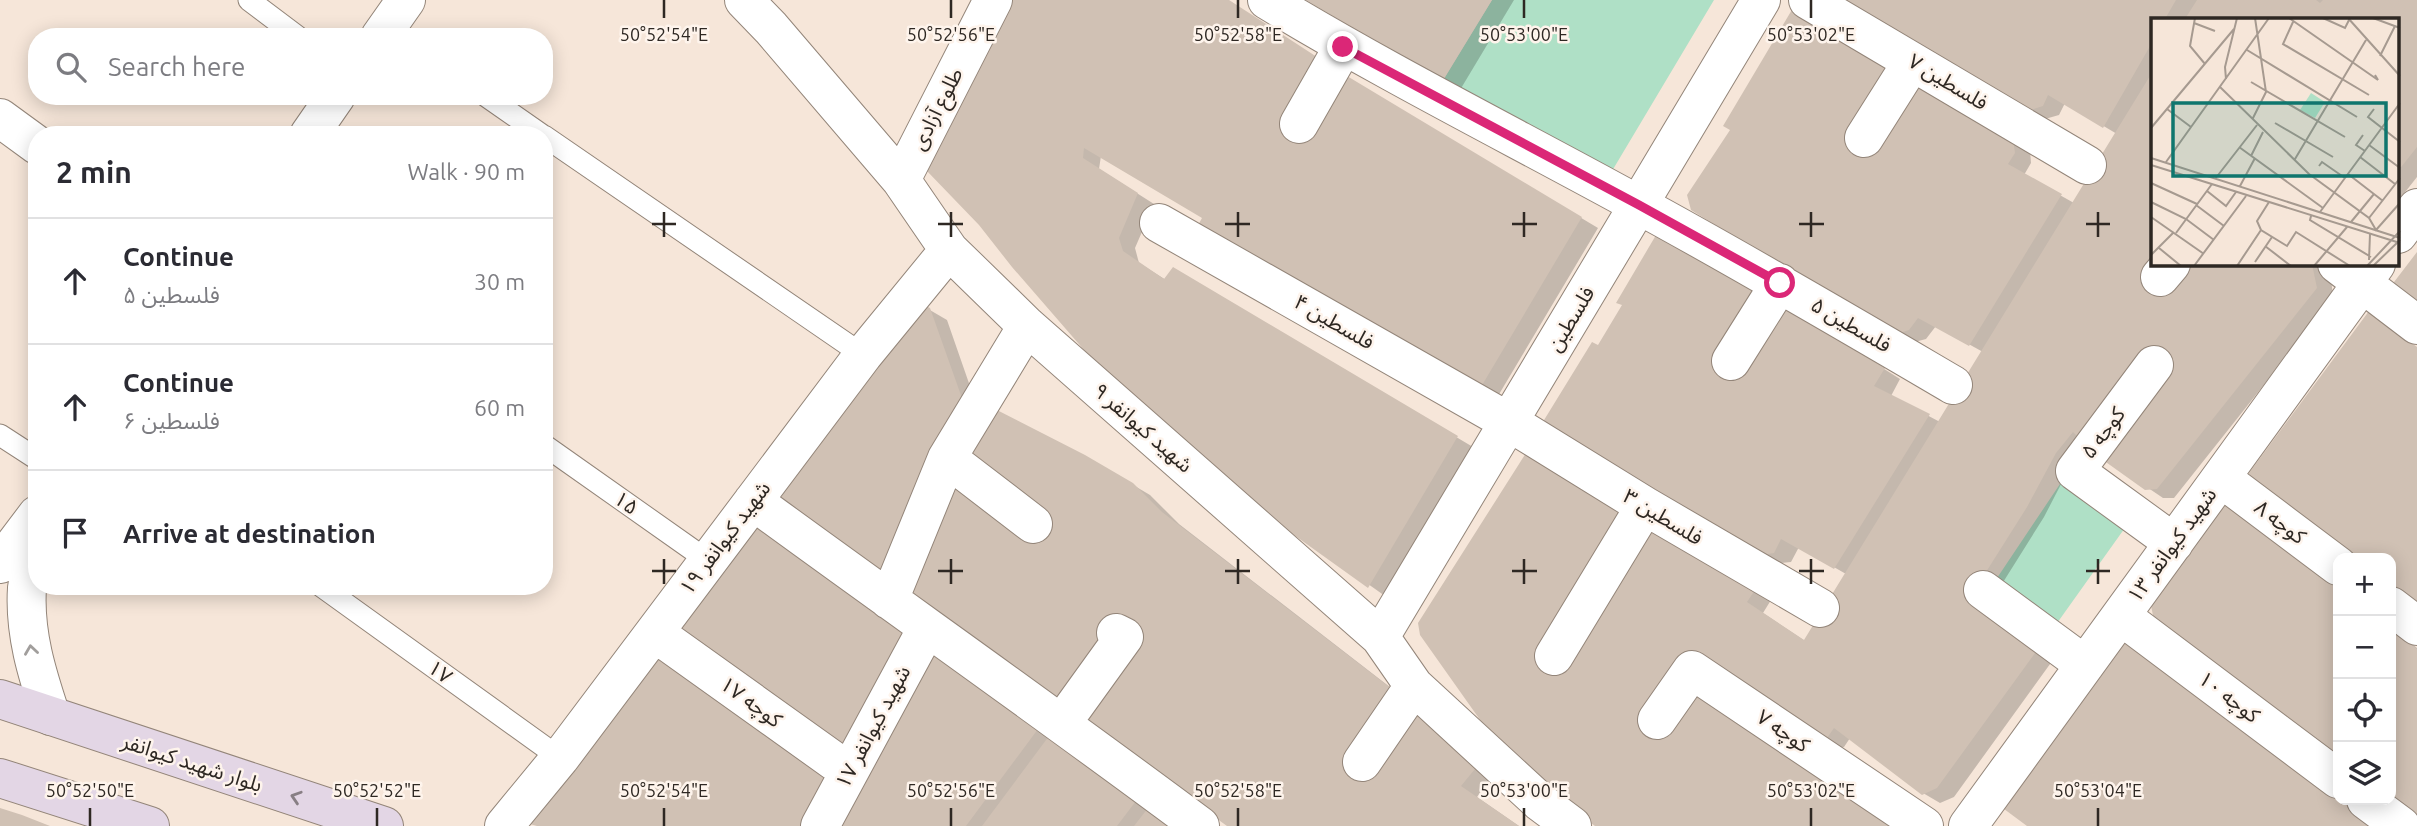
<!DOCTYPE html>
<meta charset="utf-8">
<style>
body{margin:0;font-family:Ubuntu,"Noto Sans Arabic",sans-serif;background:#f7f7f7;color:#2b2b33}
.controls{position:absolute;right:21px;bottom:21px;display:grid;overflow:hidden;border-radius:14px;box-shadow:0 4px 18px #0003}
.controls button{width:63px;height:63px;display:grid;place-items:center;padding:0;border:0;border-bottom:2px solid #e1e1e2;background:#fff;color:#2b2b33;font:35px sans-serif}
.stop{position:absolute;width:21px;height:21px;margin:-16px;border:5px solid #db2777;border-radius:50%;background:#fff}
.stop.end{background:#db2777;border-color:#fff;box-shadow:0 2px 7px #0008}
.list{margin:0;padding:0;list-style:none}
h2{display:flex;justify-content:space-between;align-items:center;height:91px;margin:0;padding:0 28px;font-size:30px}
h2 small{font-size:23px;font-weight:400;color:#7c7c81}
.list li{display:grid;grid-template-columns:46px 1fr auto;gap:21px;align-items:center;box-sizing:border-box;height:126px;padding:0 28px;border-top:2px solid #e1e1e2}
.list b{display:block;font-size:26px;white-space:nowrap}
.list p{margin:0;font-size:23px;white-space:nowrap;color:#7c7c81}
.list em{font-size:23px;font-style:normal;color:#7c7c81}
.icon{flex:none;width:38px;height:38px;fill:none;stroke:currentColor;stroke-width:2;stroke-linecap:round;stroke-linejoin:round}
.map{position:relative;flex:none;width:2417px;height:826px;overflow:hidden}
.search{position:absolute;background:#fff;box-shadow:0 4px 18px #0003;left:28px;top:28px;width:525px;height:77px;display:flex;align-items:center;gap:18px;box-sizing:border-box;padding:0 24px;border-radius:28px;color:#7c7c81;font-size:26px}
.panel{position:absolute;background:#fff;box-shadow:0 4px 18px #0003;left:28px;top:126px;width:525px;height:469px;border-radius:28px}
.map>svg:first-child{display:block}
.green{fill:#afe0c6}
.shadow{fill:#0003}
.building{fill:#d0c1b4}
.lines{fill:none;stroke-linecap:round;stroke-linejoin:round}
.service-casing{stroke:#938579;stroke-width:23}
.minor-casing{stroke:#938579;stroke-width:40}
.secondary-casing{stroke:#938579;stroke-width:40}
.service{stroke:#fff;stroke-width:21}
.minor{stroke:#fff;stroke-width:38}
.secondary{stroke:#e3d6e5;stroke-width:38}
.oneway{stroke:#a19e9c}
.oneway2{stroke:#887f84}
.route{stroke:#db2777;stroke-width:9}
.ticks{fill:none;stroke:#2e2823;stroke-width:2.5}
.labels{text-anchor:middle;stroke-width:5;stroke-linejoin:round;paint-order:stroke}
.street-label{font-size:21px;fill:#2e2823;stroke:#fef4ec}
.inset-road{fill:none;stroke:#a69a90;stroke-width:2}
.view{fill:#0f766e;fill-opacity:0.15;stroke:#0f766e;stroke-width:3.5}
.inset-edge{fill:none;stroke:#2e2823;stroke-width:3.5}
.ticks-label{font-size:18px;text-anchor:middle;fill:#2e2823;stroke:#fef4ec;stroke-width:5;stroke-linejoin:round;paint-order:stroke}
</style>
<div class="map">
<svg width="2417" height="826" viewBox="0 0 2417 826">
<rect width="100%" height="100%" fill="#f6e6d9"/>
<path class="green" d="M1492,0H1714L1612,171L1442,82Z
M2062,481L2127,525L2050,633L1991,587Z"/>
<path class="shadow" d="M1014,0H1228L1342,75L1598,228L1492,406L1204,217L1101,156L1099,169L1154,204L1135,248L1139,263L1166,280L1173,269L1473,447L1385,596L1165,440Z
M1310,0H1514L1460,90Z
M1849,0H2417V177L2402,196L2398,213V19H2153V264H2314L2331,277L2333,298L2174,498H2163L2098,454L2072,463L2044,517L1990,603L2058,653L1954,797L1940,803L1923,793L1850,738L1844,747L1599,826L1527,455L1771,600L1763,613L1805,641L1846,574L1799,547L1791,562L1781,563L1544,425L1598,347L1794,312L1900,379L1891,396L1940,422L1983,352L1936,326L1926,339L1911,343L1894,333L1732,130L1794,11L2030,150L2031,163L2024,175L2074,203L2117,134L2065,103L2059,115L2045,119Z
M923,306L947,320L979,412L943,486Z
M1084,456L1150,495L1179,524L1417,708L1491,779L1477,797L1519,826H1230Z
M2277,543L2338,586V754L2301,726Z
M2391,627L2417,648V815L2391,795Z
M930,652L1174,826H838Z"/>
<path class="building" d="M1012,0H1229L1337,70L1582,217L1475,397L1197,227L1202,218L1084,148L1083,158L1138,193L1119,238L1123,251L1164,279L1173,267L1458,436L1368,588L1163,441L1012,267L979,225L926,170Z
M1306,0H1492L1442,82Z
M1846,0H2176L2165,19H2153V41L2103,128L2048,95L2043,106L2027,111Z
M2197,0H2316L2320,3L2323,0H2417V147L2398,171V19H2185Z
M1793,8L2013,139L2015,153L2008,164L2062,194L1969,346L1918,318L1909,330L1893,335L1691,210L1687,195L1730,130L1723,126Z
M2153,71V264H2312L2317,288L2157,489L2145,490L2096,455L2073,432L2056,453L2027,507L1981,580L2043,642L1937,788L1922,795L1834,728L1827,738L1693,682L1896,826H1595L1512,765L1420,635L1418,623L1526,453L1755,590L1747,602L1804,640Z
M1659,230L1777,300L1885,368L1874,386L1930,414L1834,569L1781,539L1774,553L1762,555L1541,425L1592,342L1598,345L1622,305L1616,303Z
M2417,252V305L2391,286Z
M922,304L930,308L963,401L890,578L779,498Z
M2369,311L2417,347V607L2391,587V558H2353L2251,481L2249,473Z
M993,408L1085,455L1133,483L1162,512L1410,703L1475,769L1461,786L1519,826H1227L909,595L959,463Z
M2232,503L2338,587V757L2154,621L2150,600L2217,506Z
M756,523L902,628L904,643L843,757L674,633Z
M2391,629L2417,649V816L2391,796Z
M2128,640L2338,795V800H2345L2381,826H2027L2000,806L2118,643Z
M660,650L833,776L810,826H537L526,823Z
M929,650L1041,725L966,826H836Z
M1052,732L1139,797L1117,826H982Z
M0,808L22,815L50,826H0Z
M1148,808L1174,826H1134Z"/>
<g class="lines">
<defs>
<path id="service" d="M249,0L298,37
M486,96L542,135
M544,136L863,355
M0,435L37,459
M544,445L707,560
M321,586L560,758"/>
<path id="minor" d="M744,0L771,28L901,180L949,250L1027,326L1380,637L1414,686L1540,802L1572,826
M1267,0C1387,73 1513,136 1637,204C1744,262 1849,324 1953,385
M1808,0L2087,165
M380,37L406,0
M0,118L37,145
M1299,124L1343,47
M309,135L336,96
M1864,138L1912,62
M901,180L993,0
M1159,223L1509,422L1645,506L1820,608
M2398,234L2417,208
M2337,264L2417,325
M2160,277L2171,264
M1731,361L1780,283
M2154,365L2075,471L2174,543
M947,458L1033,524
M2221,478L2338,566
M753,501C902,610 1053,716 1200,826
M37,557C33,567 28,578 27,588C24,633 37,674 51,716
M0,564L37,515
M1983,590L2085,665
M889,600L947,458L1027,326
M2391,606L2417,626
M2121,616L2338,779
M655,633L848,771
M1380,637L1761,0
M1554,656L1645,506
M1657,720L1692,670L1924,826
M1062,723L1124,637L1116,633
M1362,762L1414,686
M2366,800L2401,826
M504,826L560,758L863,355L949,250
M820,826L927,628
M1968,826L2376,264"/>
<path id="secondary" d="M0,699L384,826
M0,778L150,826"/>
</defs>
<use href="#service" class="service-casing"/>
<use href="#minor" class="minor-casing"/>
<use href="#secondary" class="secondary-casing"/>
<use href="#service" class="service"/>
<use href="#minor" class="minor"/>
<use href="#secondary" class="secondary"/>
</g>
<defs><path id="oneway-chevron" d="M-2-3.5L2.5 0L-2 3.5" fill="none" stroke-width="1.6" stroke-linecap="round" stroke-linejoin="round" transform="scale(1.75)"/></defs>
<use class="oneway" href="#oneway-chevron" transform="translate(31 650) rotate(-98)"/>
<use class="oneway2" href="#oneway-chevron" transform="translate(296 797) rotate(-162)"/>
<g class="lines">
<path class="route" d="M1343,47L1639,205L1780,283"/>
</g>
<path class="ticks" d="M664,0V18M951,0V18M1238,0V18M1524,0V18M1811,0V18M664,212V237M951,212V237M1238,212V237M1524,212V237M1811,212V237M2098,212V237M652,224H676M938,224H963M1225,224H1250M1512,224H1537M1799,224H1824M2086,224H2110M664,559V584M951,559V584M1238,559V584M1524,559V584M1811,559V584M2098,559V584M652,571H676M938,571H963M1225,571H1250M1512,571H1537M1799,571H1824M2086,571H2110M90,808V826M377,808V826M664,808V826M951,808V826M1238,808V826M1524,808V826M1811,808V826M2098,808V826"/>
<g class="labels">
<g class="street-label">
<text transform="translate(1948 82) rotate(31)" y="7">فلسطین ۷</text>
<text transform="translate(937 109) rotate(-63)" y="7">طلوع آزادی</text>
<text transform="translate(1571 319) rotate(-59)" y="7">فلسطین</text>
<text transform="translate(1334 322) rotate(30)" y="7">فلسطین ۴</text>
<text transform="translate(1851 325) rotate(30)" y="7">فلسطین ۵</text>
<text transform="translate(1143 428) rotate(41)" y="7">شهید کیوانفر ۹</text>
<text transform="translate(2103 433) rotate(-53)" y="7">کوچه ۵</text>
<text transform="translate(626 503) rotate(35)" y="7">۱۵</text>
<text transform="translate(1663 517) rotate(31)" y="7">فلسطین ۳</text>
<text transform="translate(2280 522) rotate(37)" y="7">کوچه ۸</text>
<text transform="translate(725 538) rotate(-53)" y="7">شهید کیوانفر ۱۹</text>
<text transform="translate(2172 545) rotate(-54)" y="7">شهید کیوانفر ۱۳</text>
<text transform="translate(440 672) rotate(36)" y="7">۱۷</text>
<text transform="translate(2229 697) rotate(37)" y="7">کوچه ۱۰</text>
<text transform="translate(751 702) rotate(36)" y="7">کوچه ۱۷</text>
<text transform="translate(873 727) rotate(-62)" y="7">شهید کیوانفر ۱۷</text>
<text transform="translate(1783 731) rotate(34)" y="7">کوچه ۷</text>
<text transform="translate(192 763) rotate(18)" y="7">بلوار شهید کیوانفر</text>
</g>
</g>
<g transform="translate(2151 18)">
<rect width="248" height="248" fill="#f6e6d9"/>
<path d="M160,75L174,84L164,100L149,92Z" fill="#afe0c6"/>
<path class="inset-road" d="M44,0L39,28L54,46M138,0L227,62L224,57M172,0L194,10L198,2M197,0L249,58M222,0L249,10M142,4L132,26L218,77M43,5L64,13M96,32L206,99M229,38L244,8M75,61L74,49L86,0M100,64L194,119M69,69L158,156L218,200L225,212L248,186M16,91L40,109M223,91L217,99L249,124M102,100L115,74L104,0M124,105L182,139M0,110L83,11M212,117L205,127L214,133M218,127L249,150M88,129L172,190M100,138L112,114M209,139L244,166M0,140L249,220M144,141L215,22M15,144L118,0M0,147L249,225M168,148L171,144L194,160M197,156L232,183M64,161L106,107M0,165L46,186M89,168L104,140M56,173L75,188L85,174M0,184L35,201L63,222M118,184L106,203L110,212L136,228L145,214L199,248M45,187L73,208M169,194L249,85M160,198L159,202L220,239M0,199L53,236M218,200L249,160M200,204L223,176M25,215L61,166M114,228L140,248M8,230L30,248M0,237L23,214M218,242L219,216M104,244L121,219M43,248L95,178M86,248L110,212M163,248L196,209M216,248L249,213M222,248L249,222"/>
<path class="view" d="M22,85H235V158H22Z"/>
<rect width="248" height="248" class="inset-edge"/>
</g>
<g class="ticks-label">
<text x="664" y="41">50°52'54"E</text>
<text x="951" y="41">50°52'56"E</text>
<text x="1238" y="41">50°52'58"E</text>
<text x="1524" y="41">50°53'00"E</text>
<text x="1811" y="41">50°53'02"E</text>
<text x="90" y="797">50°52'50"E</text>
<text x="377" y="797">50°52'52"E</text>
<text x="664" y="797">50°52'54"E</text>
<text x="951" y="797">50°52'56"E</text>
<text x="1238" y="797">50°52'58"E</text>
<text x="1524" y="797">50°53'00"E</text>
<text x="1811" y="797">50°53'02"E</text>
<text x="2098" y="797">50°53'04"E</text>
</g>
</svg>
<div class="controls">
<button>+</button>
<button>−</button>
<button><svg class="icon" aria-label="locate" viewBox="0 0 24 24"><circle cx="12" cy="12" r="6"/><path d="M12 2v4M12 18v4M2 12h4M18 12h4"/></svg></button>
<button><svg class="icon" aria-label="layers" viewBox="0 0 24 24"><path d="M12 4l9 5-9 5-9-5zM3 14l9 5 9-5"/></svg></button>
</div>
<div class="stop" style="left:1780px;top:283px"></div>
<div class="stop end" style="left:1343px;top:47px"></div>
<div class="search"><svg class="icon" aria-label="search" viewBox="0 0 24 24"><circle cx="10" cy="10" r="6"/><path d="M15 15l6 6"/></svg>Search here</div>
<section class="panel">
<h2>2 min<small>Walk · 90 m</small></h2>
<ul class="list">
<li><svg class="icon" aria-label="ahead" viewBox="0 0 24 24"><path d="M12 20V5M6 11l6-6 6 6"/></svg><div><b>Continue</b><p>فلسطین ۵</p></div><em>30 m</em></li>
<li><svg class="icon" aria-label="ahead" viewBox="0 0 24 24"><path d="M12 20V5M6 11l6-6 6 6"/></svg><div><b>Continue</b><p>فلسطین ۶</p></div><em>60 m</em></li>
<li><svg class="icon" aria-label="arrive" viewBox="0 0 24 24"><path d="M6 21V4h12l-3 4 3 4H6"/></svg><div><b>Arrive at destination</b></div></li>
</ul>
</section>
</div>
